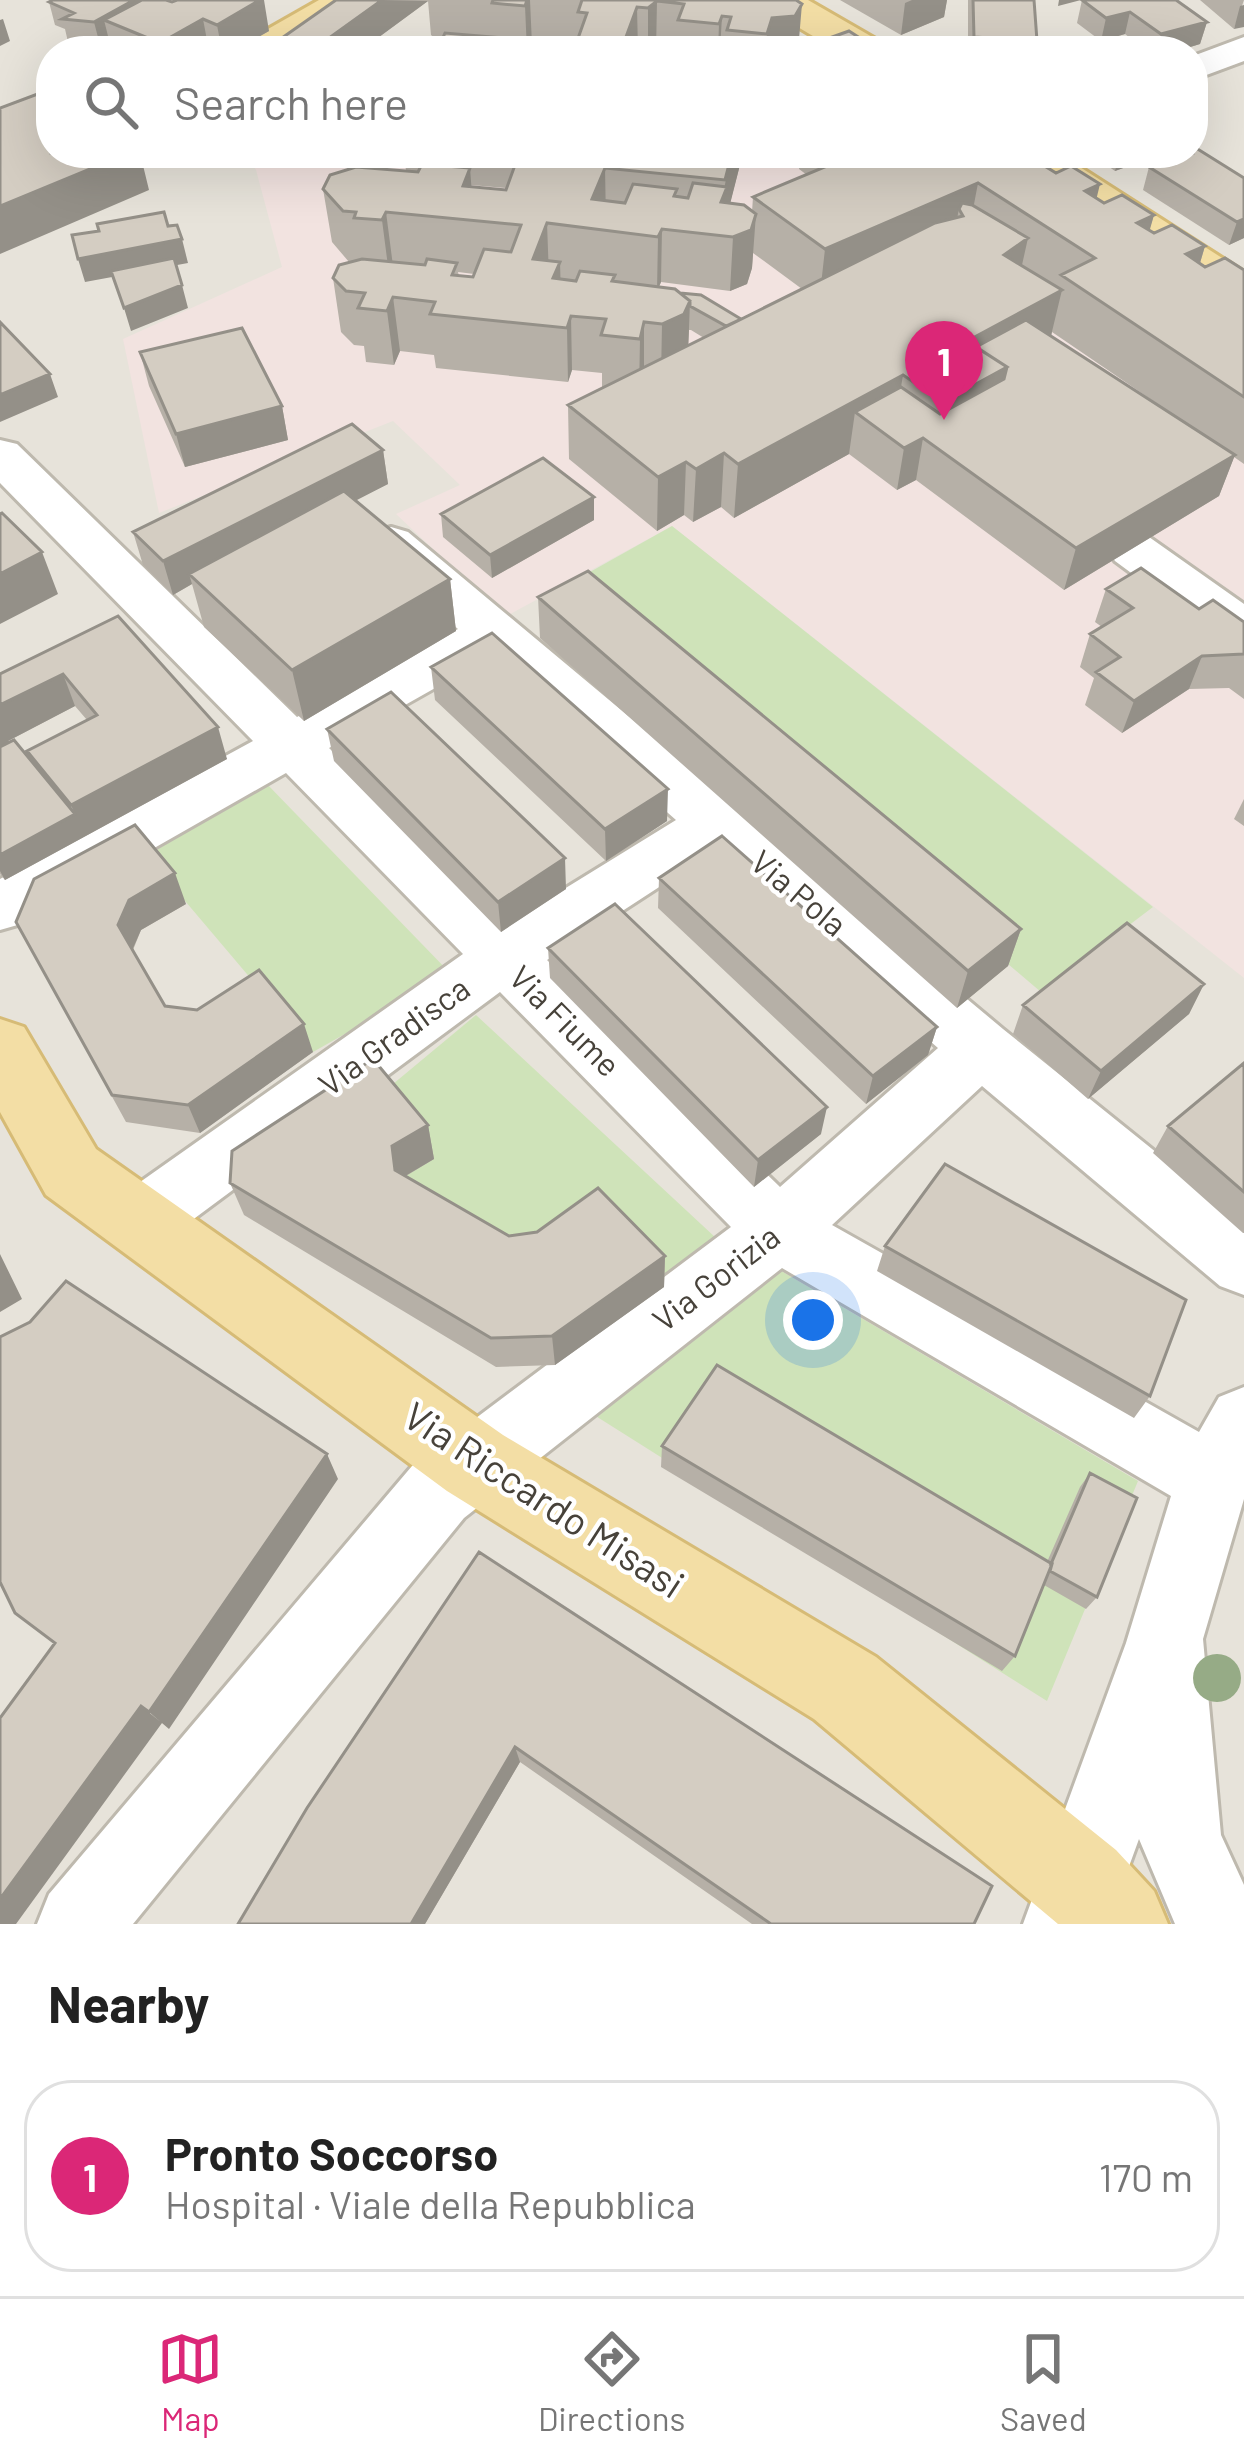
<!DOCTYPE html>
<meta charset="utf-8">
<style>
body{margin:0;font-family:Barlow,sans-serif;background:#f6f6f6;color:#222}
.you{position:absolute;left:813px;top:1320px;width:42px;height:42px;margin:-30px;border:9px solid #fff;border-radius:50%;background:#1a73e8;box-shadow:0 0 0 18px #1a73e833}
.badge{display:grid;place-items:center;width:78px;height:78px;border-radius:50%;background:#db2777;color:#fff;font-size:39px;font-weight:700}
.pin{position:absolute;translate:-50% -99px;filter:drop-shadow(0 3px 6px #0008)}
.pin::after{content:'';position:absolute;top:63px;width:42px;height:36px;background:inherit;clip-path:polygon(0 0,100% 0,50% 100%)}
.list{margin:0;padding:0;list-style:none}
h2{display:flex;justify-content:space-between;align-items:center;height:156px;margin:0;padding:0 48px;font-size:51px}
h2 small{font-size:39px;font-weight:400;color:#767676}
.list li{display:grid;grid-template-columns:78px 1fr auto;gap:36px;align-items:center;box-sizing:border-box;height:192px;margin:0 24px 24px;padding:0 24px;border:3px solid #e0e0e0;border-radius:48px}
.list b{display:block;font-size:45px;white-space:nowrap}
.list p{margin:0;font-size:39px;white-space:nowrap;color:#767676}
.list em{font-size:39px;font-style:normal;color:#767676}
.icon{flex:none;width:66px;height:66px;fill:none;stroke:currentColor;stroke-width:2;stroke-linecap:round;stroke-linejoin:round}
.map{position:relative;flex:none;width:1244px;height:1924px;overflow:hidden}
.search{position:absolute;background:#fff;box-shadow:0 12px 48px #0002;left:36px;right:36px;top:36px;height:132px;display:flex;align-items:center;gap:30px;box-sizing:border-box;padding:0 42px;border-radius:48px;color:#767676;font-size:45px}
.sheet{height:372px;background:#fff}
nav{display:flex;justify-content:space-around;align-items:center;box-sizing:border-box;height:168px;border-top:3px solid #e0e0e0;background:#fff;font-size:33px;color:#767676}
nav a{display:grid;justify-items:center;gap:6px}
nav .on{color:#db2777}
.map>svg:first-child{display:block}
.residential{fill:#e7e3da;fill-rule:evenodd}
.medical{fill:#f2e3e0}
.green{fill:#cfe3b9}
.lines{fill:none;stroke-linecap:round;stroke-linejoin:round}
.minor-casing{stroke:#beb9ae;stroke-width:6}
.major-casing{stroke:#d6bb76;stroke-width:6}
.minor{fill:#fff;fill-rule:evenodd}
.major{fill:#f3dea5;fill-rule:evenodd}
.tree{fill:#96ab86}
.wall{fill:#b6b0a7;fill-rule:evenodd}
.shaded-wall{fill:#949088}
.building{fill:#d4cdc2;stroke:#949088;stroke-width:3}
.labels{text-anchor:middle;stroke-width:9;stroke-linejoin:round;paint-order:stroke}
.street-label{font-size:33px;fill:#47423a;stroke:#fff}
.near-street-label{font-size:39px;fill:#47423a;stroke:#fff}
</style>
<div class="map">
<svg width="1244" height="1924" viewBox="0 0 1244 1924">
<rect width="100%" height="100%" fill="#f3f1eb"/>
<path class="residential" d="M0,0H1244V1924H0ZM51,51H1193V153H51Z"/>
<path class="medical" d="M246,153H988L1244,321V978L672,526L505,617L396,514L460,485L393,421L159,513L123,339L282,267L256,170Z"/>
<path class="green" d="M672,526L1153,907L1041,992L565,586Z
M265,782L451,974L313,1052L147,856Z
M476,1015L730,1251L664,1287L540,1263L403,1203L381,1094Z
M778,1269L1138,1481L1047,1701L583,1408Z"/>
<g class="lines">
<defs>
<path id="minor" d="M1244,37V61L1193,80V56Z
M0,440L17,444L297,717L458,629L374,556L366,544L374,532L391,527L408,532L1003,1029L1244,1223V1295L1220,1286L982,1086L832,1225L1199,1432L1219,1397L1244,1387V1499L1203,1639L1221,1835L1244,1885V1924H1175L1139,1839L1108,1924H1023L1126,1643L1171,1496L782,1268L464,1518L133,1924H37L49,1894L412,1466L731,1227L500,992L164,1241L140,1250L116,1241L107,1220L116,1199L463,954L286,773L21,924L0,930V879L253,741L0,483ZM490,657L676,820L509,923L329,748ZM713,852L938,1048L780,1187L547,960Z
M1132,532L1149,537L1244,604V648L1226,643L1115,561L1107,549L1115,537Z"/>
<path id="major" d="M319,0H366L361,8L288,51H239L245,42Z
M761,0H808L881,42L887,51H838L766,8Z
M1006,153H1058L1244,272V307L1227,303L1013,162Z
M0,1019L24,1027L96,1149L503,1435L876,1657L1116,1850L1154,1891L1168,1924H1058L814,1719L447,1491L46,1195L0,1112Z"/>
</defs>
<use href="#minor" class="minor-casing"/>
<use href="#major" class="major-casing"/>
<use href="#minor" class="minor"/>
<use href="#major" class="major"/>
</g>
<circle class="tree" cx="1217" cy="1678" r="24"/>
<path class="wall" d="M53,0H169L269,31L234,51H112L109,40L100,45L68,42L65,29L55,25L49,2Z
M336,0H796L798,49L880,51H437L441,43L431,35L428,1L360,51H280L279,40Z
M840,0H947L944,17L901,35Z
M968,0H1034L1037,41L1035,51H968Z
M1082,0L1182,4L1207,22L1200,44L1177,51H1147L1125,34L1101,41L1077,23Z
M1200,0H1244L1234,29Z
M404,153H743L730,203L752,212L753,197L807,175L799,169L800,153H1048L1046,167L1104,203L1154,215L1149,230L1154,233L1205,246L1200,263L1205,267L1244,270V464L1234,457L1219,496L1064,590L916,480L897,490L849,454L734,518L721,507L693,522L684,515L657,531L569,459L568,405L602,388V373L572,370L568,382L436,368L434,355L400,351L394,365L366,362L364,346L354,345L341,332L333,278L349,262L332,242L323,189L406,171ZM471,185L506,188V190L471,187ZM753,253L802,289L741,319L680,293L659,287L661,282L730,291L747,284L752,268ZM458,272L474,274L473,277L459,276ZM689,330H691L704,338L688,345ZM1052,332L1162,407L1051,336Z
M1089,153H1164L1115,171Z
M1149,167L1244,178V238L1229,245L1143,190Z
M140,352L282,406L288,440L185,467L149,386Z
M383,450L388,484L355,500L450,579L456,631L304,721L204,627L192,584L173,595L143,565L133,532Z
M441,514L594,520L492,578L443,537Z
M1106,589L1199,609L1244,622V699L1229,688L1189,689L1122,733L1085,705L1094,678L1080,667L1090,634L1102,627L1095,622Z
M538,597L1021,929L1008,966L957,1008L540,638Z
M118,616L227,759L5,880L0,874V674ZM75,706L87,720L27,751L32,761L9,743L8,741Z
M431,667L667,821L606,861L435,700Z
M327,729L566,889L501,932L334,761Z
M1244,799V826L1234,819Z
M659,878L937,1027L928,1055L866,1104L658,908Z
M186,904L141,930L133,950L165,1006L313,1052L200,1133L126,1122L16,922Z
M548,948L821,1134L754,1187L550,978Z
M1204,984L1189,1014L1088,1099L1013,1034L1023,1005Z
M1244,1063V1233H1243L1153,1153L1168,1126Z
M428,1125L434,1159L406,1176L509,1236L665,1256L664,1287L555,1365L496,1367L244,1215L230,1183Z
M885,1246L1150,1396L1134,1418L877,1271Z
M662,1446L1047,1562L1080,1487L1090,1473L1097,1597L1086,1609L1044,1585L1015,1656L1002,1671L661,1467Z
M479,1552L974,1924H752L520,1762L425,1924Z"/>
<path class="shaded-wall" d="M134,0H169V6L104,20L109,40L100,45L94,22Z
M260,0H264L269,31L234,51H222L217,25Z
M382,0L428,1L360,51H311Z
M527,0H530L532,45L527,51L525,6Z
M912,0H947L944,17L901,35L905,3Z
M1059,0H1081L1058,6Z
M657,1L656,51H648V8Z
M802,4L798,51H765L767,34L772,18Z
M1244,5V27L1234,29L1240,6Z
M637,7L638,51H626V37Z
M1130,12L1125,34L1101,41L1106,18Z
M722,16L720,51H718L719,24Z
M3,19L10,41L0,46V20Z
M203,19L209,51H162L160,43Z
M1207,22L1200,44L1177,51H1157L1161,34Z
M129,153H140L149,190L0,254V206Z
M732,153H743L725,224L721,202Z
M1120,153H1164L1115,171Z
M1049,154L1038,207L1035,160Z
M470,168L474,221L463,186Z
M605,168L606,222L592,199Z
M978,183L968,236L963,216L959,209L952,243L819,303L825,249Z
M1100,184L1087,238L1085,191Z
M386,212L393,266L389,274L382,220Z
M756,214L752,268L747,284L730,291L733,237Z
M1154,215L1139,268L1137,223Z
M1244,219V238L1229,245L1237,222Z
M547,223L549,277L533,259Z
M662,229L661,282L657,291L658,237Z
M1028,238L1016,292L1004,255Z
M182,239L188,263L85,282L78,259Z
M1205,246L1189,300L1186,254Z
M560,262L561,297L553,278Z
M182,285L188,308L131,331L124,308Z
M1062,290L1049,344L995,421L934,446L943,402L967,341Z
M393,297L400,351L394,365L387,311Z
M690,301L688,355L661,378L662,324Z
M571,316L572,370L568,382L567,328Z
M644,322V376L639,393L640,339Z
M50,374L58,397L0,422V395Z
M903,375L894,429L855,412L849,454L734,518L738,464Z
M282,406L288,440L185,467L176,434Z
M923,438L916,480L897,490L904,448Z
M383,450L388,484L198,582L189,574L192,584L173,595L163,561Z
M724,453L721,507L693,522L696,469Z
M1235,455L1219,496L1064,590L1076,548Z
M686,462L684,515L657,531L658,477Z
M594,497V520L492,578L490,555Z
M42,552L58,594L0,624V574Z
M450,579L456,631L304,721L292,670Z
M1202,656L1189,689L1122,733L1134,701Z
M63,674L75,706L8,741L19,765L0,775V705Z
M218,727L227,759L5,880L0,871V855L75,814L71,805Z
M668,789L667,821L606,861L605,829Z
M565,858L566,889L501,932L498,902Z
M175,873L186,904L141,930L130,955L118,925L129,900Z
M1021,929L1008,966L957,1008L968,971Z
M1204,984L1189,1014L1088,1099L1101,1071Z
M304,1024L313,1052L200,1133L188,1105Z
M937,1027L928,1055L866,1104L873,1076Z
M827,1107L821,1134L754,1187L758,1160Z
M428,1125L434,1159L400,1179L395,1170L392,1146Z
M0,1254L22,1299L0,1312Z
M665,1256L664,1287L555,1365L552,1336Z
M327,1454L338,1479L169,1729L149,1712Z
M141,1706L162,1723L16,1924H0V1899Z
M515,1747L520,1762L425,1924H411Z"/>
<path class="building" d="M53,0H134L94,22L62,19L74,13L49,2Z
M142,0H166L172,2L177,0H260L217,25L203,19L160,43L104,20Z
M336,0H382L311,51L279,40Z
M493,0H527L525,6L492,3Z
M582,0H796L802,4L795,16L772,18L767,34L727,30L731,17L722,16L719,24L678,20L684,4L657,1L648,8L637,7L626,37L638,38L634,51H437L445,33L576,44L587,13L578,12Z
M973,0H1034L1037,41L974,37Z
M1082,0H1176L1207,22L1161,34L1130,12L1106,18Z
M849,31L880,51H793Z
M51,89V153H129L0,206V108Z
M1196,148L1244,178V219L1237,222L1149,167L1183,153H1193V149Z
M508,153H732L725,180L605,168L592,199L625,203L633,184L677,189L674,196L688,198L693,183L727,187L721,202L744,205L756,214L751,230L733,237L662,229L658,237L547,223L533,259L560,262L553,278L576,281L580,271L615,275L612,281L675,289L690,301L684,314L662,324L644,322L640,339L601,335L606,319L571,316L567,328L430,314L435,302L393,297L387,311L358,308L365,293L346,291L333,278L339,265L362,259L425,265L427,259L457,263L452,275L473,277L484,249L511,252L521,225L386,212L382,220L354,218L356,212L343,211L323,189L330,175L356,167L418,172L422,164L470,168L463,186L506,190L515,165L533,166L536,158L507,156Z
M858,153H1048L1035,160L1056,173L1071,166L1100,184L1085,191L1104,203L1122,195L1154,215L1137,223L1154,233L1172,225L1205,246L1186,254L1205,267L1225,258L1244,270V397L1061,275L1095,258L978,183L825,249L753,197Z
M962,203L972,205L1028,238L1004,255L1062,290L967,341L1007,367L943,402L903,375L738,464L724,453L696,469L686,462L658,477L568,405L935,223L963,216L959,209Z
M164,212L168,226L177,225L182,239L78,259L72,235L99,231L97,224Z
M174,258L182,285L124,308L111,271Z
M680,293L701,295L741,319L726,326L690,306V301Z
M1026,320L1235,455L1076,548L923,438L904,448L855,412L901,387L940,414L1004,379L1007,367L976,347Z
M0,322L50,374L0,395Z
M242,328L282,406L176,434L140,352Z
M352,424L383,450L163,561L133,532Z
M543,458L594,497L490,555L441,514Z
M344,491L450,579L292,670L189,574Z
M2,513L42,552L0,574V514Z
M1141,568L1199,609L1213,600L1244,622V654L1202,656L1134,701L1096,672L1120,657L1090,634L1133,608L1106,589Z
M588,571L1021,929L968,971L538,597Z
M118,616L218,727L71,805L27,751L97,715L63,674L0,705V674Z
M492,633L668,789L605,829L431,667Z
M391,692L565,858L498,902L327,729Z
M14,740L75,814L0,855V747Z
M135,825L175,873L129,900L118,925L165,1006L197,1010L259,970L304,1024L188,1105L112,1095L16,922L34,879Z
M722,836L937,1027L873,1076L659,878Z
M615,904L827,1107L758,1160L548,948Z
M1127,923L1204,984L1101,1071L1023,1005Z
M373,1059L428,1125L392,1146L395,1170L509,1236L537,1232L598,1188L665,1256L552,1336L491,1338L230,1183L232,1151Z
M1244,1063V1192L1168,1126Z
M945,1164L1186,1300L1150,1396L885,1246Z
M66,1281L327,1454L149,1712L141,1706L0,1899V1718L55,1643L15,1613L0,1582V1337L30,1322Z
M717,1365L1052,1564L1015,1656L662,1446Z
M1090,1473L1137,1498L1097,1597L1050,1571L1052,1564H1051Z
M479,1552L992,1886L974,1924H771L515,1747L411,1924H238L307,1808Z"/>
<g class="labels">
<g class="street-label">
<text transform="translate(799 893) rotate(40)" y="12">Via Pola</text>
<text transform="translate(565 1021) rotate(45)" y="12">Via Fiume</text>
<text transform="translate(394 1036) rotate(-36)" y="12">Via Gradisca</text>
<text transform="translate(716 1278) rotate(-38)" y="12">Via Gorizia</text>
</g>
<g class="near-street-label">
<text transform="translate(544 1500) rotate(33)" y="14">Via Riccardo Misasi</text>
</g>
</g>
</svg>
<div class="you"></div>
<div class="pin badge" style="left:944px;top:420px">1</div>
<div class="search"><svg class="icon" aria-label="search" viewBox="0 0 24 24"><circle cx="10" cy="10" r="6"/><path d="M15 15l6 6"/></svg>Search here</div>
</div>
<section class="sheet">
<h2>Nearby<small></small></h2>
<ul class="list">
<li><span class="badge">1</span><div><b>Pronto Soccorso</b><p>Hospital · Viale della Repubblica</p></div><em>170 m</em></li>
</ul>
</section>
<nav>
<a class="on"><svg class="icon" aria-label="map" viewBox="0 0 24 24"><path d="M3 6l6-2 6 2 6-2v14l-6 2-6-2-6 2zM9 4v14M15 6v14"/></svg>Map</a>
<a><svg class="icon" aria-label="directions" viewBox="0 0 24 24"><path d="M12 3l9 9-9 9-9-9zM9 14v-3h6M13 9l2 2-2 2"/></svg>Directions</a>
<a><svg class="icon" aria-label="saved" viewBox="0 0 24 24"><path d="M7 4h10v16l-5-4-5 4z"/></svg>Saved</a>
</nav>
